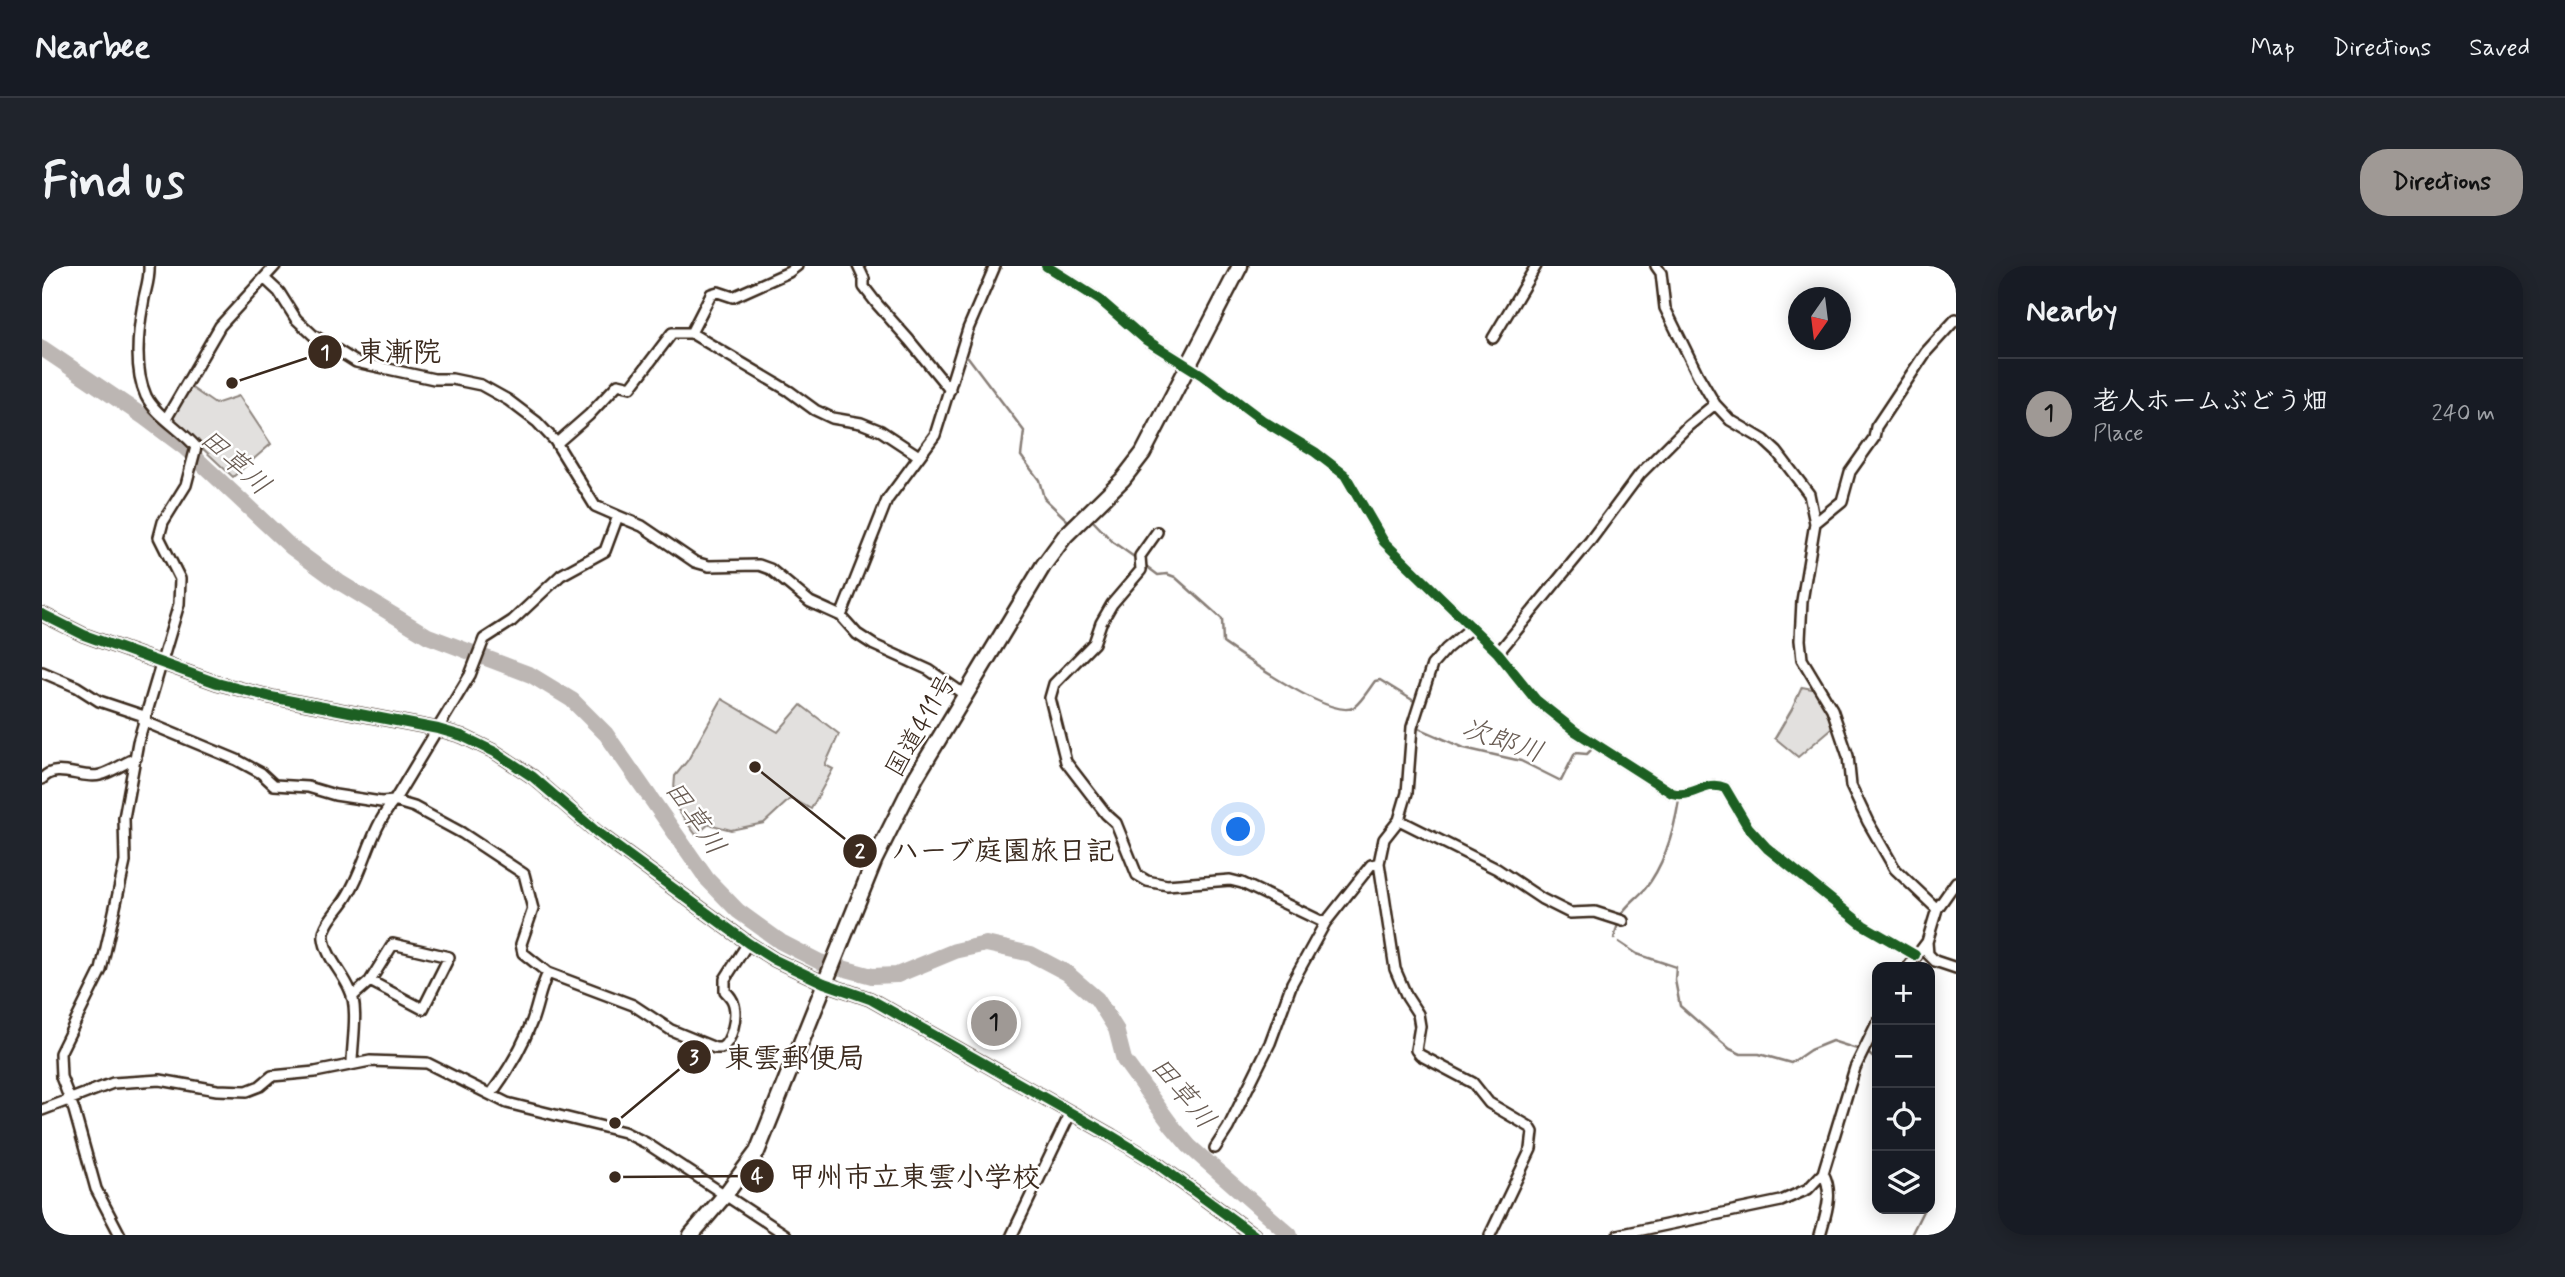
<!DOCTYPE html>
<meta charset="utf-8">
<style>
body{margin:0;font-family:Mynerve,"Klee One",sans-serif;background:#20242c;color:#f1f3f6}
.controls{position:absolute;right:21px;bottom:21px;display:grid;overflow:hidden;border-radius:14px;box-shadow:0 4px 18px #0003}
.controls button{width:63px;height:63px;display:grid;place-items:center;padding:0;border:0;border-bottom:2px solid #363941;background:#171b24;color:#f1f3f6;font:35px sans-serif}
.compass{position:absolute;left:1746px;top:21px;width:63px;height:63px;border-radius:50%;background:#171b24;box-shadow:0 4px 18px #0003;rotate:194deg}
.you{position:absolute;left:1197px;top:564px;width:24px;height:24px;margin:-18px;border:5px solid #fff;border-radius:50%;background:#1a73e8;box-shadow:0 0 0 10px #1a73e833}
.badge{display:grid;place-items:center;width:46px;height:46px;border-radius:50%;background:#9f9995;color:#111;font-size:23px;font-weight:700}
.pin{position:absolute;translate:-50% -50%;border:4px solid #fff;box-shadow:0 2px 7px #0006}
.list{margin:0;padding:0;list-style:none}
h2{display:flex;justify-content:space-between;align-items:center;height:91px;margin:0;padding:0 28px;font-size:30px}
h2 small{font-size:23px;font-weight:400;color:#9ea1a6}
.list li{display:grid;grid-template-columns:46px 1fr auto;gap:21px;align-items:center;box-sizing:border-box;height:112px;padding:0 28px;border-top:2px solid #363941}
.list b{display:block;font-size:26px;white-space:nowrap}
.list p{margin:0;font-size:23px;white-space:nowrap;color:#9ea1a6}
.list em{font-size:23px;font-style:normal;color:#9ea1a6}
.icon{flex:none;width:38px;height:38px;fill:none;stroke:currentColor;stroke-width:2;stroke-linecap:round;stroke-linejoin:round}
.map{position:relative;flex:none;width:1914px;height:969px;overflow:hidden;border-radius:28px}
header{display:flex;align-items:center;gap:42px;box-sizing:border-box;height:98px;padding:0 35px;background:#171b24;border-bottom:2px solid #363941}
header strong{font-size:33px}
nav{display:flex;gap:38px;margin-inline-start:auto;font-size:24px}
.intro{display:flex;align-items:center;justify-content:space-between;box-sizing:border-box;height:168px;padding:0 42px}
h1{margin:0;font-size:49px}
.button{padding:18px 32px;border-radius:28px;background:#9f9995;color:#111;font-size:24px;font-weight:700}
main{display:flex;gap:42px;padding:0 42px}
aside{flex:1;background:#171b24;border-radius:28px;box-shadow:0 4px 18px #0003}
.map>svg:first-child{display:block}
.green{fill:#e2e0de;stroke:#8e857e;stroke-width:2}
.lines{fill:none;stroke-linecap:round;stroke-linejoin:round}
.stream{stroke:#887e77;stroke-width:2.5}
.river{stroke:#bcb6b3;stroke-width:16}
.minor-casing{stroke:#3b2a1e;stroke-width:14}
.tertiary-casing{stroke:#3b2a1e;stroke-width:16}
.trunk-casing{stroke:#3b2a1e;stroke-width:19}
.minor{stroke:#fff;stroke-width:9}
.tertiary{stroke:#fff;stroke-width:10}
.trunk{stroke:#fff;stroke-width:14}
.cycleway-casing{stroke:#fff;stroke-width:15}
.cycleway{stroke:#1b5e20;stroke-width:10}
.labels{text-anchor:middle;stroke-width:5;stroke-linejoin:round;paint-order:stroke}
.street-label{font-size:26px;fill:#3b2a1e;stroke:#fff}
.water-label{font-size:28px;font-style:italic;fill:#685b52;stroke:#fff}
.leader{fill:none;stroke:#3b2a1e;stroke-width:2.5}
.callout-dot{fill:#3b2a1e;stroke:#fff;stroke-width:2.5}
.mark-label{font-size:21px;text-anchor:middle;font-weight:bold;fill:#fff}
.callout-label{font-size:28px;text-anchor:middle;font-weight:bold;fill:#3b2a1e;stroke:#fff;stroke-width:5;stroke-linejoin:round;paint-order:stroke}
</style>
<header>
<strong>Nearbee</strong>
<nav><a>Map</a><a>Directions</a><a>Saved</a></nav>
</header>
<div class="intro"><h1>Find us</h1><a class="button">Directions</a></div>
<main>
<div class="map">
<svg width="1914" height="969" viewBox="0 0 1914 969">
<rect width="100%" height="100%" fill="#fff"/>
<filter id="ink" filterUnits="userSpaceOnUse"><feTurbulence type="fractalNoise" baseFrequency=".0143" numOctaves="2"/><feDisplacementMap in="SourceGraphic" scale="14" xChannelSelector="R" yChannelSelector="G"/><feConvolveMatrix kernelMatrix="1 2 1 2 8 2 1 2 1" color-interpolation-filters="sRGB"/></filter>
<g filter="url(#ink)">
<path class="green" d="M144,118L173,138L197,130L229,178L191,211L159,181H154L124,153Z
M1760,421L1775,424L1790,452L1789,463L1756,491L1733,472L1750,443Z
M680,433L736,466L759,439L797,468L783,499L791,503L769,543L751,533L747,534L722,557L689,564L667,558L654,569L631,537L633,510L646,494Z"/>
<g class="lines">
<path class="stream" d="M917,73L947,0
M926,91L982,165L979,190L997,214L1002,232L1026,255L1039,245
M1050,254L1071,276L1095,293
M1100,297L1116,309L1125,308L1133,311L1180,353L1181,377C1201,391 1291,455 1312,441C1320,435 1327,423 1333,415L1338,414L1372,435
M1374,461L1422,482L1479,495L1519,515L1533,487L1545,488L1552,481
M1580,647C1586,638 1596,631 1603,623C1623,598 1632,565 1637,534L1631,531
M1572,673L1575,661
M1577,676L1595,688L1634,701L1633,714L1638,740L1670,768L1688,783L1699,788H1717L1749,797L1768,784L1790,775L1815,783
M1827,788L1835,795
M1835,878V874
M1834,888L1835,889
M1869,969L1882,943"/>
<path class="river" d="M0,82L102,151L142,181L249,281L297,316L386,370L489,409L530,434L564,468L665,613L696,645L739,676L778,696L830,710L855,709L913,685L944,678L989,688L1025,707L1055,733L1074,763L1082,794L1130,860L1147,880L1248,969"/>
<defs>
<path id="minor" d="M816,0L822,13V21L835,38L867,74L908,124
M1004,0L1058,34L1104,74L1160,109L1220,154L1273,186L1303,209L1342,276L1456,387L1494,434L1533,465L1630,527C1652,533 1663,513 1683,522L1706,561L1725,582L1821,659L1873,689
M1614,0L1619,7L1623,42L1656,109L1673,138L1688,154L1722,174L1735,186L1767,228L1773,257L1760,335L1758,374L1760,393L1790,443L1806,490L1809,520L1826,556L1853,603L1895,643L1885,676
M222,12L237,26L254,53L271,69L314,96L392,113H410L439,119L466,134L495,156L513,175L553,240L576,250L563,285L519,309L470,355L442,373L428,409L352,535C327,565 323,605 302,635C296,644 280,660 282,672C284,691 301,707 308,724C317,742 310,777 310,798
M649,67L747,125L773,144L790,152L819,157L839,165L877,190
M1451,72L1494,0
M124,153L178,60L233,0
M515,177L547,149L576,118L589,121L630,67H649L669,28L676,26L691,31L747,6L755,0
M576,250L600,260L653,296L667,300L717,299L728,303L768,336L799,350L815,368L832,379L887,404L923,429
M1773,257L1800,235L1808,206L1832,172L1834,161L1884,86L1914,53
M1115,266L1098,290L1099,304L1070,338L1059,357L1052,377L1012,418L1008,432L1024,496L1064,548L1074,557L1095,609L1105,615L1125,619L1188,614L1200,617L1283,657
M799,350L845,234L893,169L926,63L953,0
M1430,361L1404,383L1390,399L1370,461L1365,527L1357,554L1342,573L1337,597L1353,703L1365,731L1376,748L1378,760L1374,784L1378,789L1431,817L1447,837L1488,861L1491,866L1489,883L1448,969
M1456,387L1548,275L1598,208L1646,160L1673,138
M0,406L35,421L57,435L102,450
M101,455L195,494L219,507L232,519L266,521L293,529L339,536L352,535L372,541L420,567L482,608L491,643L479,678L481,687L506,707C498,722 496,739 490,755C480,782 466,805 449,828
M0,513C14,496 40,514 58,509C70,506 82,497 94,492
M1357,554L1455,603L1500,633L1528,647L1553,646L1581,655
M1895,643L1914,616
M1866,701L1885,676L1886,688L1893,695L1914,702
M506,707L591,739L629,764L673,782H679C690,776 695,751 692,739C691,733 687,729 683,725V713L706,677
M310,731L328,715L351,678L407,691L381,743L328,715
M0,844L71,817L118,814L175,824L205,825L218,820L230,810L273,806L328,795L385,797L465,837L582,866L604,877L744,969
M1173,882L1186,862L1228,777L1250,717L1283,657L1329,599L1337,597
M78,969L54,923L32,844L19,811L18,787L59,704L66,673L83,596L82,552L96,476L137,338L138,313L117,271L121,256L144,219L154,181C139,163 114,150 104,130C92,104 96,65 101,38C103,24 108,14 107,0
M970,969L1028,848
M1576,969L1739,935L1766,923L1781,907L1813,802L1835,757
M1778,969C1784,947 1792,927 1781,907"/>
<path id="tertiary" d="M0,348L42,369L175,417L229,431L396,463L420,470L453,486L491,511L556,567L706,677L733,694L782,717L828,733L1070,870L1111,895L1212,969"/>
<path id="trunk" d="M649,969L683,929L715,886L833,593L874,511L1001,300L1023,270L1081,213L1101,187L1198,0"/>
</defs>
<use href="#minor" class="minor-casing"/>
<use href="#tertiary" class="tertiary-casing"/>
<use href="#trunk" class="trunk-casing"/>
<use href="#minor" class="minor"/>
<use href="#tertiary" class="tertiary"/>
<use href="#trunk" class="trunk"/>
<defs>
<path id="cycleway" d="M1004,0L1058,34L1104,74L1160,109L1220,154L1273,186L1303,209L1342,276L1456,387L1494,434L1533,465L1630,527C1652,533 1663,513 1683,522L1706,561L1725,582L1821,659L1873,689
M0,348L42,369L175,417L229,431L396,463L420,470L453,486L491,511L556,567L706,677L733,694L782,717L828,733L1070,870L1111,895L1212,969"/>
</defs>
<use href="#cycleway" class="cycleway-casing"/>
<use href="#cycleway" class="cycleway"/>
</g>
</g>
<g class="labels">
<g class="street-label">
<text transform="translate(878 459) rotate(-60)" y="9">国道411号</text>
</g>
<g class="water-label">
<text transform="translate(194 195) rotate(42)" y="10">田草川</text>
<text transform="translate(1461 473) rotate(19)" y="10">次郎川</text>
<text transform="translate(654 551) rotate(55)" y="10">田草川</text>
<text transform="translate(1142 826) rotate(50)" y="10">田草川</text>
</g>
</g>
<path class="leader" d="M190 117L283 86M713 501L818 585M573 857L652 791M573 911L715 910"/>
<g class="callout-dot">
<circle cx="190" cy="117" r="7"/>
<circle cx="713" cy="501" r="7"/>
<circle cx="573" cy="857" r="7"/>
<circle cx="573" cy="911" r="7"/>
<circle cx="283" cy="86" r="18"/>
<circle cx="818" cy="585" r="18"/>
<circle cx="652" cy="791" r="18"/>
<circle cx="715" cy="910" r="18"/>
</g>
<g class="mark-label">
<text x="283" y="93">1</text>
<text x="818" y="592">2</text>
<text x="652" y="798">3</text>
<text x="715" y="917">4</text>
</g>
<g class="callout-label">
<text x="357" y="95">東漸院</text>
<text x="961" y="594">ハーブ庭園旅日記</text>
<text x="753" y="801">東雲郵便局</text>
<text x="872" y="920">甲州市立東雲小学校</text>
</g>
</svg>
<div class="controls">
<button>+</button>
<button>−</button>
<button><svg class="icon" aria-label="locate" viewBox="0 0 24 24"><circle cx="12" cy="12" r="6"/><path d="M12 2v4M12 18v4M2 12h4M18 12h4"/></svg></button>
<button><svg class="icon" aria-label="layers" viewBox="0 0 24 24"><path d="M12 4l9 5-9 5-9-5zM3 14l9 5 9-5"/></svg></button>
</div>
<svg class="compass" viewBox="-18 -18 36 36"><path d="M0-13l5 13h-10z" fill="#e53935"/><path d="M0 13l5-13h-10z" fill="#9ea1a6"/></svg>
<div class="you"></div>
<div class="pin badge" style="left:952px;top:757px">1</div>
</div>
<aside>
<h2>Nearby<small></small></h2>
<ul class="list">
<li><span class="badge">1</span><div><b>老人ホームぶどう畑</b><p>Place</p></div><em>240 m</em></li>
</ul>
</aside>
</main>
